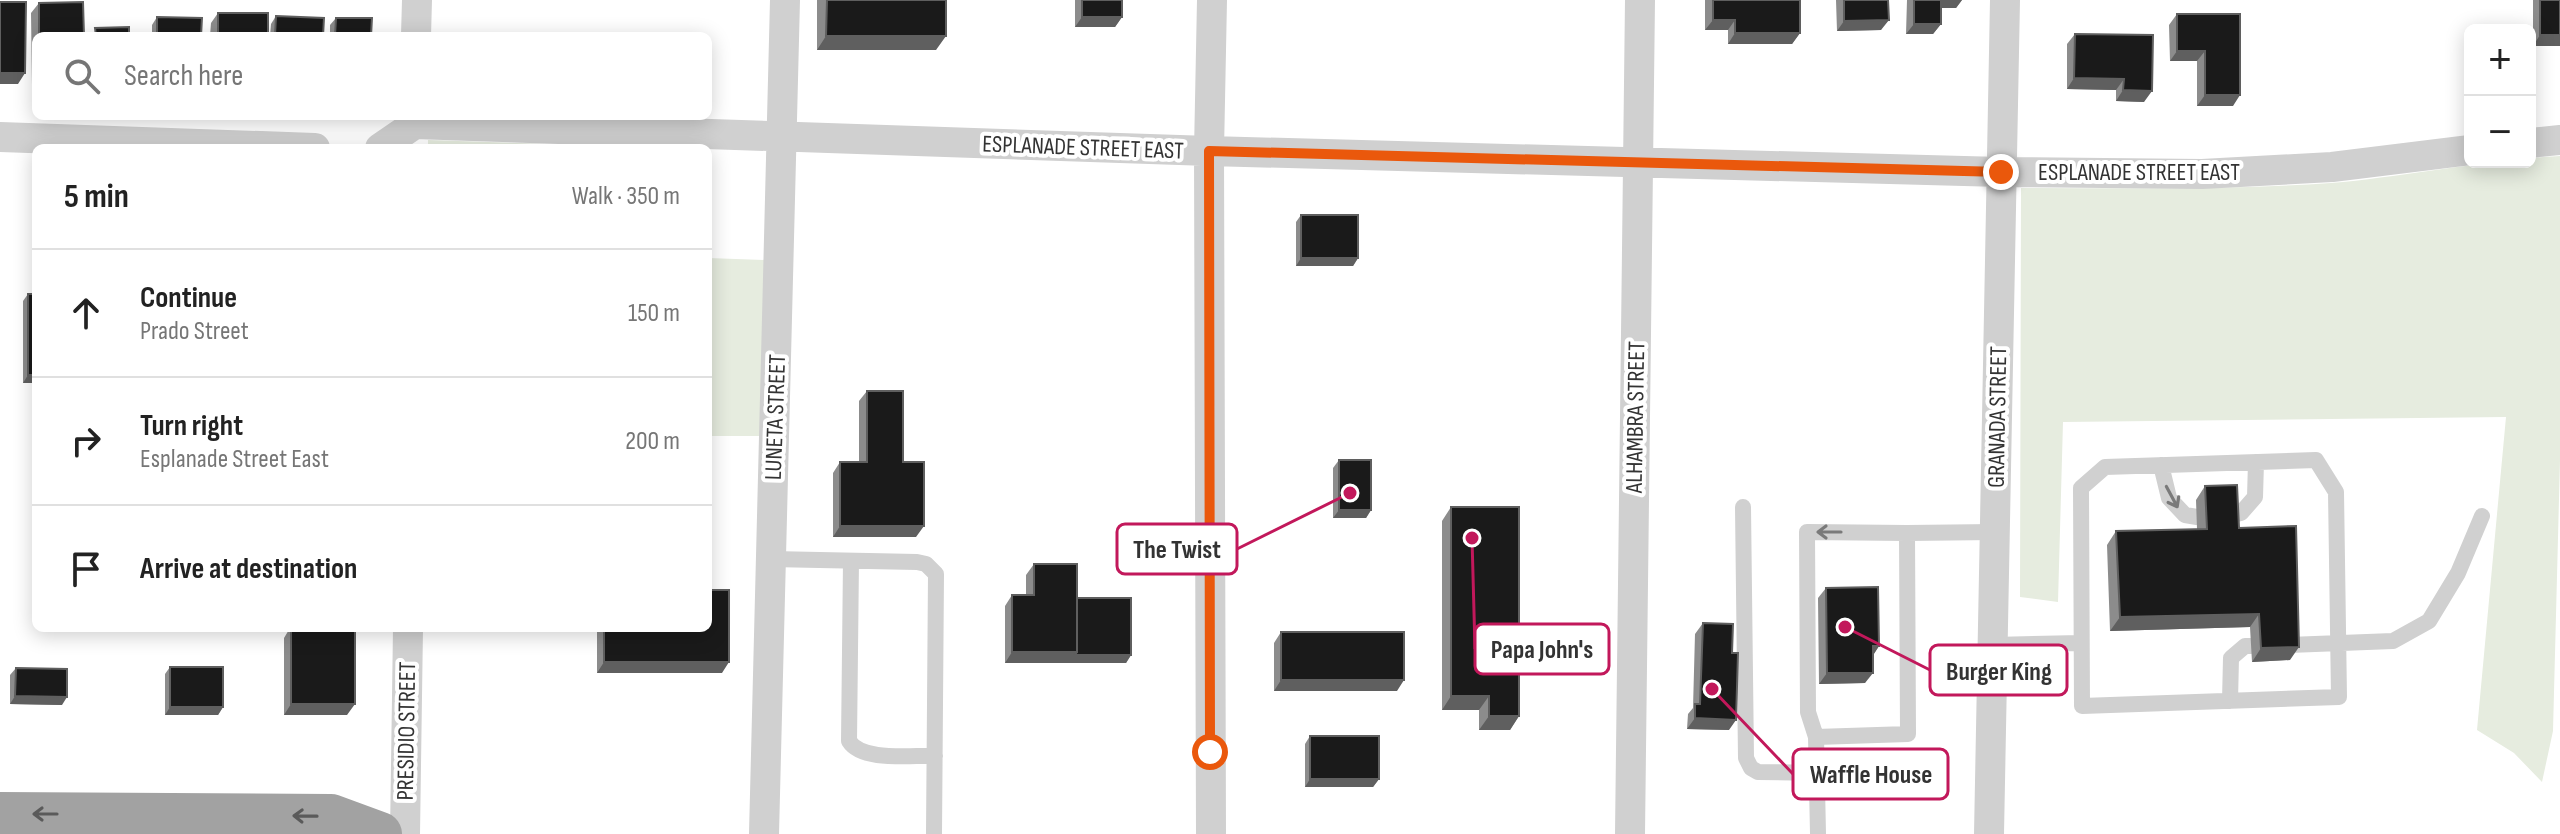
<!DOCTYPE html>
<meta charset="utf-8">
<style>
body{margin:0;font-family:"Sofia Sans Condensed",sans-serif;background:#f6f6f6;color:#222}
.controls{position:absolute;right:24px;top:24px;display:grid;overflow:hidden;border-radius:12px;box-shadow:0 4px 20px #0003}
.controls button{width:72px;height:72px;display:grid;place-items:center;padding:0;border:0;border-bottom:2px solid #e0e0e0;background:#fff;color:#222;font:40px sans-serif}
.stop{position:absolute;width:24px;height:24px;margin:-18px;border:6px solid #ea580c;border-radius:50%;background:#fff}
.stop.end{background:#ea580c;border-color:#fff;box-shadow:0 2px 8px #0008}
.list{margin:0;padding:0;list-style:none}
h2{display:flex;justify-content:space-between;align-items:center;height:104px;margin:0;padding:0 32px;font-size:34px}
h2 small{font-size:26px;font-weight:400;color:#767676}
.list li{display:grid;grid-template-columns:52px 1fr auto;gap:24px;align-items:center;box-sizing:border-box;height:128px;padding:0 32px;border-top:2px solid #e0e0e0}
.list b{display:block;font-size:30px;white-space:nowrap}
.list p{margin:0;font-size:26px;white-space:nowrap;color:#767676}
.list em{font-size:26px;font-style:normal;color:#767676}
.icon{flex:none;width:44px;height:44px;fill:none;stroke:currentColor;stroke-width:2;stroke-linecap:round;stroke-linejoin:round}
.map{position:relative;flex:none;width:2560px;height:834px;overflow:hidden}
.search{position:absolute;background:#fff;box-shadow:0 4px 20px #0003;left:32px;top:32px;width:680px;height:88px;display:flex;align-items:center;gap:20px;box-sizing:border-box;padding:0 28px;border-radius:12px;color:#767676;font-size:30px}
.panel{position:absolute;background:#fff;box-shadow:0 4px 20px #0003;left:32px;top:144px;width:680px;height:488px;border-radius:12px}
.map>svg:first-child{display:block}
.green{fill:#e6ecdf}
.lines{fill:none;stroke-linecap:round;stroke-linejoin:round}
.service{stroke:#d0d0d0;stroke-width:16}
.minor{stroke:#d0d0d0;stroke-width:30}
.trunk{stroke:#a2a2a2;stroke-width:44}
.wall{fill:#8c8c8c}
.shaded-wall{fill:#5f5f5f}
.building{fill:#1a1a1a;stroke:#5f5f5f;stroke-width:2}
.oneway{stroke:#7a7a7a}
.oneway2{stroke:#5a5a5a}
.route{stroke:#ea580c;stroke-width:10}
.labels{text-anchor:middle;stroke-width:8;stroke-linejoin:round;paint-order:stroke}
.street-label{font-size:24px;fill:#333;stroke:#fff}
.leader{fill:none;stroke:#c2185b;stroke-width:3}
.callout-dot{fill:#c2185b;stroke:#fff;stroke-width:3}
.callout{fill:#fff;stroke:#c2185b;stroke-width:3}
.callout-label{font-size:26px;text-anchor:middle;font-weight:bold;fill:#333}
</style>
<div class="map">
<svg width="2560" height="834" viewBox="0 0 2560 834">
<rect width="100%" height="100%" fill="#fff"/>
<path class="green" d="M428,140L604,146V148H428Z
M2560,156V460L2553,731L2542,782L2514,753L2477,730L2506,417L2063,422L2058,602L2020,597L2021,188C2124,188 2227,190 2331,183C2397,178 2463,162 2530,162V158Z
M708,258L767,260L764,436H708Z"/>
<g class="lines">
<path class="service" d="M2316,460L2336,492L2339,697L2082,706L2081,488L2105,467Z
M2161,465L2169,498L2185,515L2197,517
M1743,507L1746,758L1751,768L1758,772L1818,773
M2228,516L2241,513L2255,497L2256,462
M771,559L917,562L926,564L936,574L934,834
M851,561L849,741C862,762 911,755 935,756
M1993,645L2080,643
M2289,645L2393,641L2429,621L2458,573L2482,516
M2230,701L2231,658L2245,646H2251
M1816,737L1808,712L1807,532L1907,533
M1818,834L1816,737L1908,734L1907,533L1995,532"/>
<path class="minor" d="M416,36L417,0
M0,137L315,148
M2530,143L2560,140
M380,148L415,124L1209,151L2001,172L2202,174L2332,167L2470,150
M405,834L408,628
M764,834L785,0
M1211,834L1209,151L1212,0
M1630,834L1640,0
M1989,834L2005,0"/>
<path class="trunk" d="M0,814L331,816L380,834"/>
</g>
<path class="wall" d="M817,0H946L936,50H817Z
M1075,0H1122V17L1115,27H1075Z
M1705,0H1800V33L1792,44H1728V30H1705Z
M1836,0H1888L1881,30L1837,31Z
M1907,0H1962L1956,8H1941V24L1933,34H1906Z
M2533,0H2560V46H2533Z
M39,3L84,36H36V85H32L31,13Z
M218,13L268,36H210L211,23Z
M2177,14H2240L2233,106H2197V61H2170L2169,25Z
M276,16L323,36H270L271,24Z
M157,17L201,36H152V25Z
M336,18L371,36H330V25Z
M2075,34L2153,35L2144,102L2116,101V90L2067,89V44Z
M1301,215L1358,258L1353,266H1296V222Z
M28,294L36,383H23V301Z
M867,391L903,462L916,537H833V473L840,462H859V401Z
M1339,460L1371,510L1366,518H1333V468Z
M2205,486L2239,528L2290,660L2252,662L2250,627L2110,631L2107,545L2116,531L2197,529L2196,500Z
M1451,507L1519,716L1510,730H1479V710H1442V521Z
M1034,564L1077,598L1131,655L1126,663H1005V606L1012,595H1026V575Z
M1826,588L1879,646L1873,655L1865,683L1819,684L1818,598Z
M1703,623L1729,730L1687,729L1688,714L1693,708L1695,634Z
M290,628H355L347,715H284V638Z
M597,628H708L722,673H597Z
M1281,632L1397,691H1274V643Z
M170,667L223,707L218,715H165V674Z
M16,668L62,705L10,704V675Z
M1310,736L1379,779L1373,787H1305V744Z"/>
<path class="shaded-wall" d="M1939,0H1962L1956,8H1934Z
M1082,17H1122L1115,27H1075Z
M1713,20H1735L1728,30H1705Z
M1889,20L1881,30L1837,31L1844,21Z
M1914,24H1941L1933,34H1906Z
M1735,33H1800L1792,44H1728Z
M2540,35H2560V46H2533Z
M826,36H946L936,50H817Z
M2177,51H2205L2197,61H2170Z
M0,73H25L18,84H0Z
M2074,78L2124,79L2116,90L2067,89Z
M2123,90L2152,91L2144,102L2116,101Z
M2205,95H2240L2233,106H2197Z
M1301,258H1358L1353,266H1296Z
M28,375H36V383H23Z
M1339,510H1371L1366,518H1333Z
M840,526H924L916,537H833Z
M2259,614L2250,627L2110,631L2120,617Z
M1873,646H1879L1872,657Z
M2299,647L2290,660L2252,662L2261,648Z
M1012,652H1077L1131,655L1126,663H1005Z
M604,662H729L722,673H597Z
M1827,673H1873L1865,683L1819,684Z
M1281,680H1404L1397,691H1274Z
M15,696L67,697L62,705L10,704Z
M1451,696H1489L1479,710H1442Z
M291,704H355L347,715H284Z
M170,707H223L218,715H165Z
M1489,716H1519L1510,730H1479Z
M1695,718L1736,720L1729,730L1687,729Z
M1310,779H1379L1373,787H1305Z"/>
<path class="building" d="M827,0H946V36H826Z
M1082,0H1122V17H1082Z
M1713,0H1800V33H1735V20H1713Z
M1844,0H1888L1889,20L1844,21Z
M1914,0H1941V24H1914Z
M2540,0H2560V35H2540Z
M0,2H26L25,73H0Z
M83,2L84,36H39V3Z
M218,13H268V36H218Z
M2177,14H2240V95H2205V51H2177Z
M276,16L324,18L323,36H275Z
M157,17L202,18L201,36H157Z
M336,18H372L371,36H335Z
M129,27V36H96L95,28Z
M2075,34L2153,35L2152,91L2123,90L2124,79L2074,78Z
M1301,215H1358V258H1301Z
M28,294H36V375H28Z
M867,391H903V462H924V526H840V462H867Z
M1339,460H1371V510H1339Z
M2237,485L2239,528L2296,526L2299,647L2261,648L2259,614L2120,617L2116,531L2207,529L2205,486Z
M1451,507H1519V716H1489V696H1451Z
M1034,564H1077V652H1012V595H1034Z
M1878,587L1879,646H1873V673H1827L1826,588Z
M708,590H729V662H604V628H708Z
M1077,598H1131V655H1075L1077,652Z
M1703,623L1733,624L1732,653H1738L1736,720L1695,718V704H1700Z
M291,628H355V704H291Z
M1281,632H1404V680H1281Z
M170,667H223V707H170Z
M16,668L67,669V697L15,696Z
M1310,736H1379V779H1310Z"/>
<defs><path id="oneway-shaft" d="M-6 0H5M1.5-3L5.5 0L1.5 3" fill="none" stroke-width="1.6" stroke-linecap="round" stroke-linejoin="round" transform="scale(2)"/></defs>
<g class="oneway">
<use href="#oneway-shaft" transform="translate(2172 497) rotate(62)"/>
<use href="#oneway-shaft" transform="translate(1829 532) rotate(-180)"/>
</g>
<g class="oneway2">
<use href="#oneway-shaft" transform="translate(45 814) rotate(180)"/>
<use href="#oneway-shaft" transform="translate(305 816) rotate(-179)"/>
</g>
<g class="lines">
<path class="route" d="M1210,752L1209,151L2001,172"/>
</g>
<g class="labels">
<g class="street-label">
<text transform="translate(1083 147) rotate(2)" y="8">ESPLANADE STREET EAST</text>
<text x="2139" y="180">ESPLANADE STREET EAST</text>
<text transform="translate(775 417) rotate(-88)" y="8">LUNETA STREET</text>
<text transform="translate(1635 417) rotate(-89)" y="8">ALHAMBRA STREET</text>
<text transform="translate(1997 417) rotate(-89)" y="8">GRANADA STREET</text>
<text transform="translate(406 731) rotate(-89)" y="8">PRESIDIO STREET</text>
</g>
</g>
<path class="leader" d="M1350 493L1237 549M1472 538L1475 649M1845 627L1930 670M1712 689L1793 774"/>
<g class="callout-dot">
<circle cx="1350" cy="493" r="8"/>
<circle cx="1472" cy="538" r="8"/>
<circle cx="1845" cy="627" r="8"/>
<circle cx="1712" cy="689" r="8"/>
</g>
<g class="callout">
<rect x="1117" y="524" width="120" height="50" rx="8"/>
<rect x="1475" y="624" width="134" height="50" rx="8"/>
<rect x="1930" y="645" width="137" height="50" rx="8"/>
<rect x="1793" y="749" width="155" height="50" rx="8"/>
</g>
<g class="callout-label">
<text x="1177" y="558">The Twist</text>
<text x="1542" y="658">Papa John's</text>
<text x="1999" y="680">Burger King</text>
<text x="1871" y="783">Waffle House</text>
</g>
</svg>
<div class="controls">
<button>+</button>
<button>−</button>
</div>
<div class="stop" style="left:1210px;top:752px"></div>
<div class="stop end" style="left:2001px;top:172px"></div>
<div class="search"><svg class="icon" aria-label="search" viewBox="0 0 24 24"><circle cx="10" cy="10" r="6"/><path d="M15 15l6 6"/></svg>Search here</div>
<section class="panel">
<h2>5 min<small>Walk · 350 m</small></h2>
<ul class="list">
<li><svg class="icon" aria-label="ahead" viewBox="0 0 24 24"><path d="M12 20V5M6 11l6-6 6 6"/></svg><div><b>Continue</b><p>Prado Street</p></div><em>150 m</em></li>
<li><svg class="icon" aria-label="right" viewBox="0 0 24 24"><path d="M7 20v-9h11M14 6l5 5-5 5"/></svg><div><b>Turn right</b><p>Esplanade Street East</p></div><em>200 m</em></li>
<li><svg class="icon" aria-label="arrive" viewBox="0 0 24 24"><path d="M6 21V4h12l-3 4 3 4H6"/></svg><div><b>Arrive at destination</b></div></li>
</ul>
</section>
</div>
